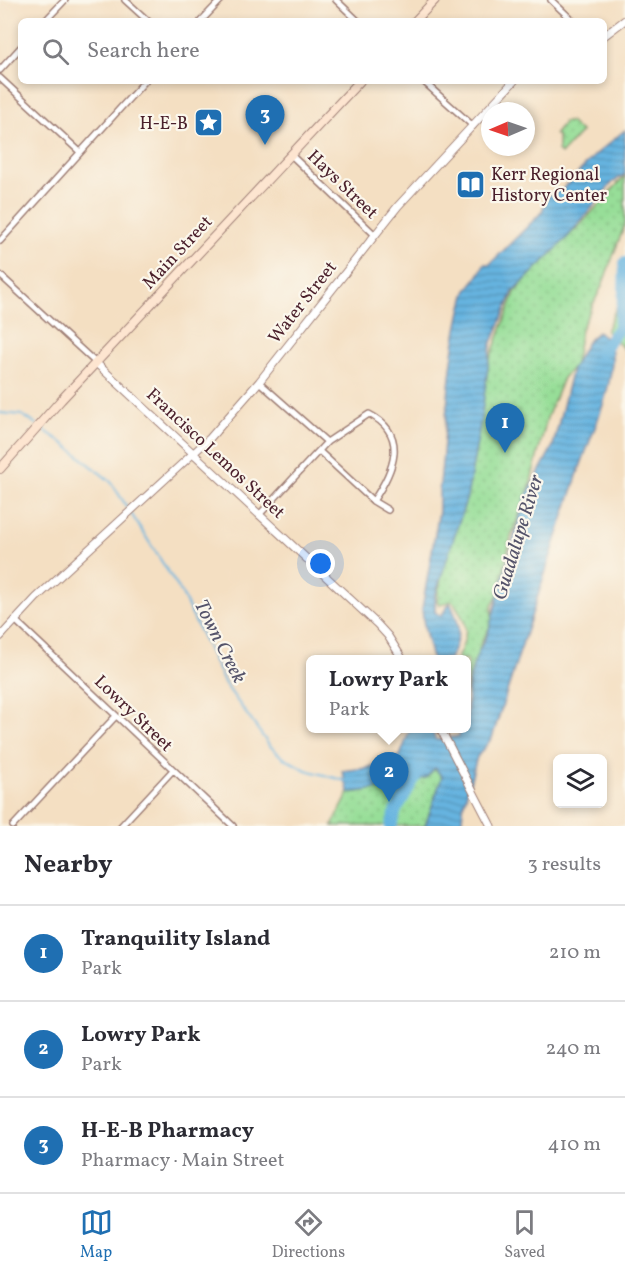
<!DOCTYPE html>
<meta charset="utf-8">
<style>
body{margin:0;font-family:Vollkorn,serif;background:#f7f7f7;color:#2b2b33}
.controls{position:absolute;right:18px;bottom:18px;display:grid;overflow:hidden;border-radius:9px;box-shadow:0 3px 9px #0003}
.controls button{width:54px;height:54px;display:grid;place-items:center;padding:0;border:0;border-bottom:2px solid #e1e1e2;background:#fff;color:#2b2b33;font:30px sans-serif}
.compass{position:absolute;left:481px;top:102px;width:54px;height:54px;border-radius:50%;background:#fff;box-shadow:0 3px 9px #0003;rotate:268deg}
.you{position:absolute;left:321px;top:564px;width:21px;height:21px;margin:-15px;border:4px solid #fff;border-radius:50%;background:#1a73e8;box-shadow:0 0 0 9px #1a73e833}
.badge{display:grid;place-items:center;width:39px;height:39px;border-radius:50%;background:#1f6fb2;color:#fff;font-size:20px;font-weight:700}
.pin{position:absolute;translate:-50% -50px;filter:drop-shadow(0 2px 3px #0008)}
.pin::after{content:'';position:absolute;top:32px;width:21px;height:18px;background:inherit;clip-path:polygon(0 0,100% 0,50% 100%)}
.popup{position:absolute;left:306px;top:655px;width:165px;height:78px;box-sizing:border-box;display:grid;place-content:center;border-radius:9px;background:#fff;filter:drop-shadow(0 2px 4px #0005);font-size:20px;white-space:nowrap;color:#7c7c81}
.popup b{font-size:22px;color:#2b2b33}
.popup::after{content:'';position:absolute;left:50%;top:100%;margin-left:-12px;border:12px solid transparent;border-top-color:#fff}
.list{margin:0;padding:0;list-style:none}
h2{display:flex;justify-content:space-between;align-items:center;height:78px;margin:0;padding:0 24px;font-size:26px}
h2 small{font-size:20px;font-weight:400;color:#7c7c81}
.list li{display:grid;grid-template-columns:39px 1fr auto;gap:18px;align-items:center;box-sizing:border-box;height:96px;padding:0 24px;border-top:2px solid #e1e1e2}
.list b{display:block;font-size:22px;white-space:nowrap}
.list p{margin:0;font-size:20px;white-space:nowrap;color:#7c7c81}
.list em{font-size:20px;font-style:normal;color:#7c7c81}
.icon{flex:none;width:33px;height:33px;fill:none;stroke:currentColor;stroke-width:2;stroke-linecap:round;stroke-linejoin:round}
.map{position:relative;flex:none;width:625px;height:826px;overflow:hidden}
.search{position:absolute;background:#fff;box-shadow:0 3px 9px #0003;left:18px;right:18px;top:18px;height:66px;display:flex;align-items:center;gap:15px;box-sizing:border-box;padding:0 21px;border-radius:9px;color:#7c7c81;font-size:22px}
.sheet{height:366px;background:#fff}
nav{display:flex;justify-content:space-around;align-items:center;box-sizing:border-box;height:84px;border-top:2px solid #e1e1e2;background:#fff;font-size:16px;color:#7c7c81}
nav a{display:grid;justify-items:center;gap:3px}
nav .on{color:#1f6fb2}
.map>svg:first-child{display:block}
.green{fill:url(#green-dots);stroke:#707e62;stroke-width:1.5}
.water{fill:url(#water-rules);stroke:#586a86;stroke-width:1.5}
.lines{fill:none;stroke-linecap:round;stroke-linejoin:round}
.stream{stroke:#66b4e0;stroke-width:2}
.river{stroke:#66b4e0;stroke-width:12}
.minor-casing{stroke:#9f7f76;stroke-width:8}
.tertiary-casing{stroke:#9f7f76;stroke-width:9}
.secondary-casing{stroke:#9f7f76;stroke-width:10}
.minor{stroke:#fff;stroke-width:5}
.tertiary{stroke:#fff;stroke-width:7}
.secondary{stroke:#fde5d0;stroke-width:8}
.labels{text-anchor:middle;stroke-width:4.5;stroke-linejoin:round;paint-order:stroke}
.poi-label{font-size:18px;fill:#4a1f2b;stroke:#fbf7ec;text-anchor:end}
.street-label{font-size:18px;fill:#4a1f2b;stroke:#fbf7ec}
.water-label{font-size:20px;font-style:italic;fill:#54536a;stroke:#fbf7ec}
</style>
<div class="map">
<svg width="625" height="826" viewBox="0 0 625 826">
<defs>
<pattern id="green-dots" width="8" height="8" patternUnits="userSpaceOnUse" patternTransform="scale(1.5)"><rect width="8" height="8" fill="#97de98"/><path d="M2 2h.1M6 6h.1" fill="none" stroke="#84be83" stroke-width="1.8" stroke-linecap="round"/></pattern>
<pattern id="water-rules" width="6" height="5" patternUnits="userSpaceOnUse" patternTransform="scale(1.5)"><rect width="6" height="5" fill="#66b4e0"/><path d="M0 2.5h6" fill="none" stroke="#5692b6"/></pattern>
</defs>
<rect width="100%" height="100%" fill="#fbf7ec"/>
<filter id="ink" filterUnits="userSpaceOnUse"><feTurbulence type="fractalNoise" baseFrequency=".0167" numOctaves="2"/><feDisplacementMap in="SourceGraphic" scale="12" xChannelSelector="R" yChannelSelector="G"/><feConvolveMatrix kernelMatrix="1 2 1 2 8 2 1 2 1" color-interpolation-filters="sRGB"/></filter>
<filter id="wash" filterUnits="userSpaceOnUse"><feTurbulence type="fractalNoise" baseFrequency=".008" numOctaves="4" result="noise"/><feDisplacementMap in="SourceGraphic" scale="24" xChannelSelector="R" yChannelSelector="G"/><feGaussianBlur stdDeviation="1.35" result="paint"/><feColorMatrix in="noise" values="0 0 0 0 0 0 0 0 0 0 0 0 0 0 0 0 0 1.4 0 .05"/><feComposite in="paint" operator="in"/></filter>
<g filter="url(#wash)">
<rect width="100%" height="100%" fill="#f4dfc2"/>
<path class="green" d="M563,122H570L581,132L561,154L558,151V137L555,134L561,126L563,125Z
M625,176V224L602,286L581,329L575,365L563,378L547,418L529,489L511,537L499,592L492,606V623L481,643L467,696V660L457,659C468,635 470,626 454,603L451,601L440,605L437,602C437,590 442,579 443,567L488,364L515,292L537,266L580,225Z
M625,287V350L606,331Z
M435,768L442,777L425,826H332L349,793L391,787Z"/>
<path class="water" d="M625,130V174L612,183L566,239L513,292L491,345L481,421L467,497L435,596V612L441,616L450,603C462,626 460,636 450,659H432L424,626L422,609L439,511V492C447,426 447,360 465,295C468,285 479,279 484,264H490L542,212L547,196L562,190L595,155Z
M598,332C610,340 613,347 612,362C609,401 589,439 577,476C548,563 520,650 492,738L477,757L464,803L461,826H425L442,777L435,768L426,778L391,787L349,793L342,771L367,768L400,756L410,729H431L436,740L459,736L460,729L467,728C467,687 467,670 488,633L525,498L553,446L572,369L587,342Z"/>
<g class="lines">
<path class="stream" d="M0,413L22,415L36,424
M41,428L66,445L111,482L181,592L225,684L269,745L282,757L306,770L346,781"/>
<path class="river" d="M600,353L619,328L624,293L625,263
M391,826L396,810L420,769"/>
</g>
</g>
<g filter="url(#ink)">
<g class="lines">
<defs>
<path id="minor" d="M125,0L148,21
M336,0L358,21
M551,0L573,21
M45,21L65,0
M201,21L221,0
M0,70L21,47
M0,78L80,152
M423,81L473,126
M291,155L374,234
M0,241L145,81
M0,275L96,363
M259,382L327,442L259,515
M319,451L373,501C393,472 410,435 369,414L327,442
M373,501L388,510
M15,620L233,826
M13,826L116,716
M121,826L173,770"/>
<path id="tertiary" d="M604,36L625,20
M96,363L377,624L388,636L403,660
M0,637L36,598L210,438L259,382L398,206L514,81
M440,728L491,826"/>
<path id="secondary" d="M415,21L435,0
M0,469L61,400L360,81"/>
</defs>
<use href="#minor" class="minor-casing"/>
<use href="#tertiary" class="tertiary-casing"/>
<use href="#secondary" class="secondary-casing"/>
<use href="#minor" class="minor"/>
<use href="#tertiary" class="tertiary"/>
<use href="#secondary" class="secondary"/>
</g>
</g>
<defs>
<symbol id="sight-square" viewBox="-11 -11 22 22"><rect x="-9" y="-9" width="18" height="18" rx="4" fill="#1f6fb2" stroke="#fbf7ec"/><path d="M0-6L1.8-2.2L6-1.7L2.9 1.2L3.7 5.4L0 3.3L-3.7 5.4L-2.9 1.2L-6-1.7L-1.8-2.2Z" fill="#fff"/></symbol>
<symbol id="library-square" viewBox="-11 -11 22 22"><rect x="-9" y="-9" width="18" height="18" rx="4" fill="#1f6fb2" stroke="#fbf7ec"/><path d="M-6-4Q-3-5.5-.7-3.5V5Q-3 3-6 4ZM6-4Q3-5.5 .7-3.5V5Q3 3 6 4Z" fill="#fff"/></symbol>
</defs>
<g fill-rule="evenodd">
<use href="#sight-square" x="192" y="106" width="33" height="33"/>
<use href="#library-square" x="454" y="168" width="33" height="33"/>
</g>
<g class="labels">
<g class="poi-label">
<text x="188" y="129">H-E-B</text>
<text x="491" y="180" text-anchor="start">Kerr Regional<tspan x="491" dy="21">History Center</tspan></text>
</g>
<g class="street-label">
<text transform="translate(343 184) rotate(44)" y="6">Hays Street</text>
<text transform="translate(177 252) rotate(-47)" y="6">Main Street</text>
<text transform="translate(302 302) rotate(-52)" y="6">Water Street</text>
<text transform="translate(216 453) rotate(43)" y="6">Francisco Lemos Street</text>
<text transform="translate(134 713) rotate(44)" y="6">Lowry Street</text>
</g>
<g class="water-label">
<text transform="translate(517 537) rotate(-73)" y="7">Guadalupe River</text>
<text transform="translate(221 641) rotate(63)" y="7">Town Creek</text>
</g>
</g>
</svg>
<div class="controls">
<button><svg class="icon" aria-label="layers" viewBox="0 0 24 24"><path d="M12 4l9 5-9 5-9-5zM3 14l9 5 9-5"/></svg></button>
</div>
<svg class="compass" viewBox="-18 -18 36 36"><path d="M0-13l5 13h-10z" fill="#e53935"/><path d="M0 13l5-13h-10z" fill="#7c7c81"/></svg>
<div class="you"></div>
<div class="pin badge" style="left:505px;top:453px">1</div>
<div class="pin badge" style="left:389px;top:802px">2</div>
<div class="popup"><b>Lowry Park</b>Park</div>
<div class="pin badge" style="left:265px;top:145px">3</div>
<div class="search"><svg class="icon" aria-label="search" viewBox="0 0 24 24"><circle cx="10" cy="10" r="6"/><path d="M15 15l6 6"/></svg>Search here</div>
</div>
<section class="sheet">
<h2>Nearby<small>3 results</small></h2>
<ul class="list">
<li><span class="badge">1</span><div><b>Tranquility Island</b><p>Park</p></div><em>210 m</em></li>
<li><span class="badge">2</span><div><b>Lowry Park</b><p>Park</p></div><em>240 m</em></li>
<li><span class="badge">3</span><div><b>H-E-B Pharmacy</b><p>Pharmacy · Main Street</p></div><em>410 m</em></li>
</ul>
</section>
<nav>
<a class="on"><svg class="icon" aria-label="map" viewBox="0 0 24 24"><path d="M3 6l6-2 6 2 6-2v14l-6 2-6-2-6 2zM9 4v14M15 6v14"/></svg>Map</a>
<a><svg class="icon" aria-label="directions" viewBox="0 0 24 24"><path d="M12 3l9 9-9 9-9-9zM9 14v-3h6M13 9l2 2-2 2"/></svg>Directions</a>
<a><svg class="icon" aria-label="saved" viewBox="0 0 24 24"><path d="M7 4h10v16l-5-4-5 4z"/></svg>Saved</a>
</nav>
